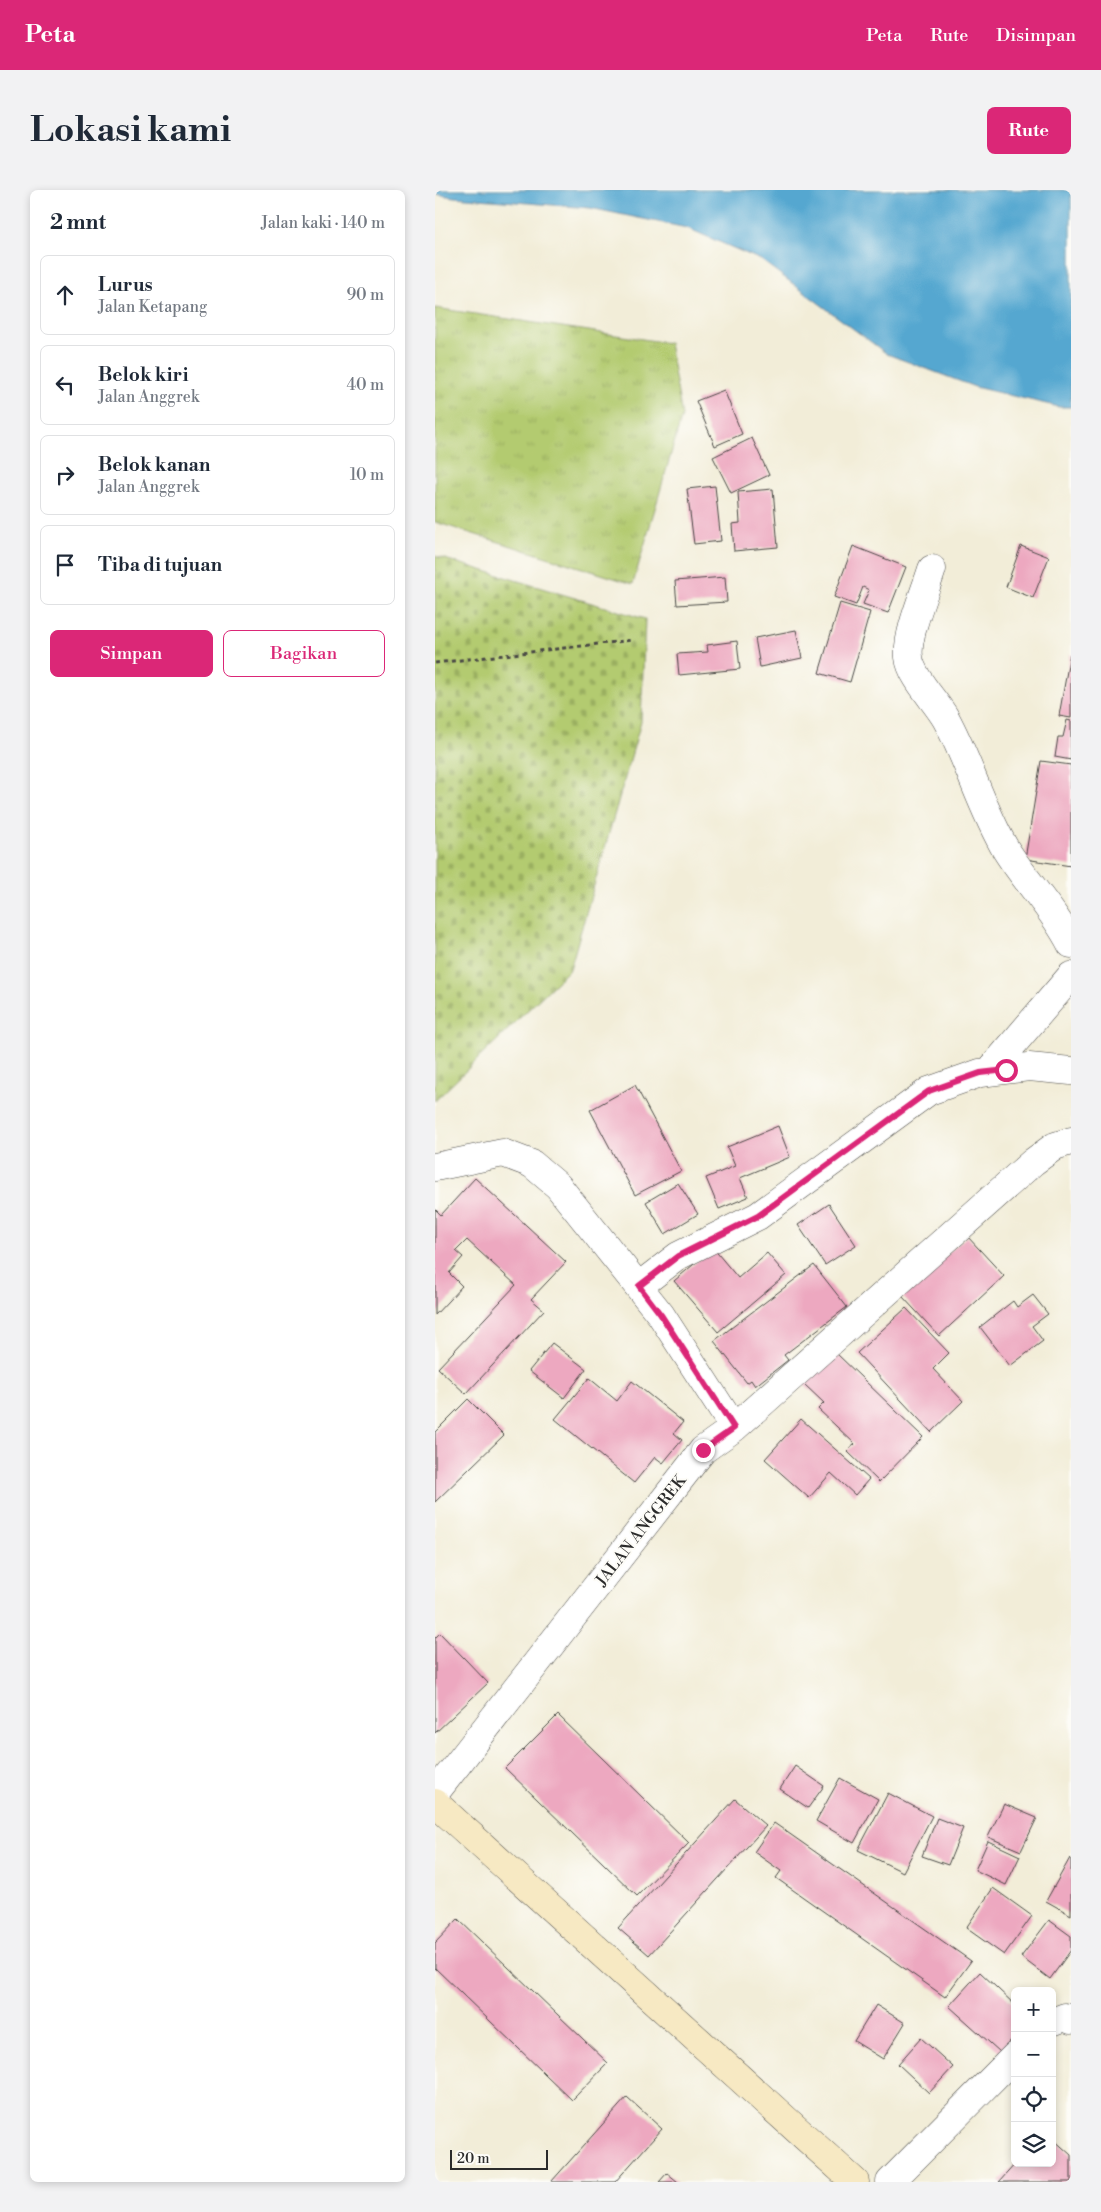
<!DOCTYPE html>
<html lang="id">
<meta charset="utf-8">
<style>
body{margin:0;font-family:"Libre Bodoni",serif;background:#f2f2f3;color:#1f2937}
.controls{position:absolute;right:15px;bottom:15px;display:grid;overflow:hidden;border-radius:8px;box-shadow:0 2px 8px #0003}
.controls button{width:45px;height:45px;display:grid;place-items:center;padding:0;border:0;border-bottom:1px solid #e0e1e3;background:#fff;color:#1f2937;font:25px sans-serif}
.scale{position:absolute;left:15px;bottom:12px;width:98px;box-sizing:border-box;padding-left:5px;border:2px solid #2b2b2b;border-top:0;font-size:14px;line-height:18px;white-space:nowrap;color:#2b2b2b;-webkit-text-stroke:4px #fdfcf7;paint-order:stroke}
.stop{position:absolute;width:15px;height:15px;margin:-11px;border:4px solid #db2777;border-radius:50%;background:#fff}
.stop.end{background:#db2777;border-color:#fff;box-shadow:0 1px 5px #0008}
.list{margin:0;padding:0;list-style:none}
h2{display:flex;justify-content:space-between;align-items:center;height:65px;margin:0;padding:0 20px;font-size:21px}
h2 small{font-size:16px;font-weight:400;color:#747a83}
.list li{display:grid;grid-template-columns:32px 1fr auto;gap:15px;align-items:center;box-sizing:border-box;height:80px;margin:0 10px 10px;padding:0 10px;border:1px solid #e0e1e3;border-radius:8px}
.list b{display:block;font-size:19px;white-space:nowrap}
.list p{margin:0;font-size:16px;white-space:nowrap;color:#747a83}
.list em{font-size:16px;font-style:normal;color:#747a83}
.actions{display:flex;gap:10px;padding:15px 20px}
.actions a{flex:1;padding:11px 0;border:1px solid #db2777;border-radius:8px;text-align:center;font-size:18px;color:#db2777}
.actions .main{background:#db2777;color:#fff}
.icon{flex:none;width:28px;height:28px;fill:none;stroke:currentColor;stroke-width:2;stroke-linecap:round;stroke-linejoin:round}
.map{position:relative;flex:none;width:636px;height:1992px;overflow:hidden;border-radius:8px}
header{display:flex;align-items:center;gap:30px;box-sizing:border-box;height:70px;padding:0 25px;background:#db2777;color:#fff}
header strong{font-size:24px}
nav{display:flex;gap:28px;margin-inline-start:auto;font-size:18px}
.intro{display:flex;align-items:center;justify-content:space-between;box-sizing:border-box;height:120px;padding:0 30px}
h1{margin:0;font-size:35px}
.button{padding:12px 22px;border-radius:8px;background:#db2777;color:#fff;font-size:18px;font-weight:700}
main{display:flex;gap:30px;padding:0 30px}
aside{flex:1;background:#fff;border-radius:8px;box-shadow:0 2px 8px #0003}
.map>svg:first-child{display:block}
.cemetery{fill:url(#cemetery-stones);stroke:#6f7b4e}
.park{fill:url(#park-tufts);stroke:#6f7b4e}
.water{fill:#54a7d0;stroke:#40697e}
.building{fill:#eda8c0}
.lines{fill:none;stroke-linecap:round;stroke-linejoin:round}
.street-casing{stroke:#494845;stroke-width:29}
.secondary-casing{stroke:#494845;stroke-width:29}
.path{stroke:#494845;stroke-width:3;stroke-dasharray:4 4;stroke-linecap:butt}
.street{stroke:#fff;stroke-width:28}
.secondary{stroke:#f7e9c3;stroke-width:28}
.route{stroke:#db2777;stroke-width:6}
.labels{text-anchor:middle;stroke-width:4;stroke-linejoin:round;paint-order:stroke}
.street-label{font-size:16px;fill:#2b2b2b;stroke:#fdfcf7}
</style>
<header>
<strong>Peta</strong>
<nav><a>Peta</a><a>Rute</a><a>Disimpan</a></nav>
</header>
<div class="intro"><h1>Lokasi kami</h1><a class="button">Rute</a></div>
<main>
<aside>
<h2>2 mnt<small>Jalan kaki · 140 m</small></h2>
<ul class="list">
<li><svg class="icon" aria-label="ahead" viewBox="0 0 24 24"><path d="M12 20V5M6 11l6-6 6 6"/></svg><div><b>Lurus</b><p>Jalan Ketapang</p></div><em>90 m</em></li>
<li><svg class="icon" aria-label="left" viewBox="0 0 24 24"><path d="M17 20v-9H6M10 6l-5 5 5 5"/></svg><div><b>Belok kiri</b><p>Jalan Anggrek</p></div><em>40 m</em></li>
<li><svg class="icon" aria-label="right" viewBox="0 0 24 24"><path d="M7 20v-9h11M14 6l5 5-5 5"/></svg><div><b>Belok kanan</b><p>Jalan Anggrek</p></div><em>10 m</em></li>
<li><svg class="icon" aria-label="arrive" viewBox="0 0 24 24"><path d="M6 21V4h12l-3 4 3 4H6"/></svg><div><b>Tiba di tujuan</b></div></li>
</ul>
<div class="actions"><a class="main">Simpan</a><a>Bagikan</a></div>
</aside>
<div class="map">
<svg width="636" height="1992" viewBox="0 0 636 1992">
<defs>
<pattern id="cemetery-stones" width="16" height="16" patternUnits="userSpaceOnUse" patternTransform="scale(1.25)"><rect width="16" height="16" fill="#b3cb70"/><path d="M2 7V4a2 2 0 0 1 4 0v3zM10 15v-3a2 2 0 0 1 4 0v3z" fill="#9aae61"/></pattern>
<pattern id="park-tufts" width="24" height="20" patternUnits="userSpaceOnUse" patternTransform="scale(1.25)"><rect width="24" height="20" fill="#b3cb70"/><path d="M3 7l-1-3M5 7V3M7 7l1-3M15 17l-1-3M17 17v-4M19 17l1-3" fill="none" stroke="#9aae61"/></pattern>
</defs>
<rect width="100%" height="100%" fill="#fdfcf7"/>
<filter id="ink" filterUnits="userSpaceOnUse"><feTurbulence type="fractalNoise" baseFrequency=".02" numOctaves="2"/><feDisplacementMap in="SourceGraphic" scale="10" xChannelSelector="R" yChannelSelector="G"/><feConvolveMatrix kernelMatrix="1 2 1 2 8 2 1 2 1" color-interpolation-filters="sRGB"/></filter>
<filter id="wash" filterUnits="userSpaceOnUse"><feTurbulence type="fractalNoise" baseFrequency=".0096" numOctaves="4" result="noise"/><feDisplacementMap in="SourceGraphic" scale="20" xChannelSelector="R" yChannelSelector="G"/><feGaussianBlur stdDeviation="1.12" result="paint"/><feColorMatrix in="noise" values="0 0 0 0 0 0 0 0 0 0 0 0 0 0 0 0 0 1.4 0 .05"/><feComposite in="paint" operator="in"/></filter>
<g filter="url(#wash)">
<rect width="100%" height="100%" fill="#f2edd8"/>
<path class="cemetery" d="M0,366L210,429L206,532L135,779L0,911Z"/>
<path class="park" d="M0,118L234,153L247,226L198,394L0,332Z"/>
<path class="water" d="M0,0H636V217H624L540,197L452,164L326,70L252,38L155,18L19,7L0,4Z"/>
<g id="blocks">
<path class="building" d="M289,200L307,244L280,256L261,211Z
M317,248L334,285L296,303L278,267Z
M280,296L286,351L259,354L252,299Z
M338,299L343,357L299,361L297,334L305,333L303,302Z
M418,356L471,377L453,423L428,414L434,400L428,397L421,415L399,407Z
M586,356L614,367L598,408L571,397Z
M290,387L292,412L242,415L240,391Z
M405,413L435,422L415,492L384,483Z
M361,440L367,468L325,477L320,448Z
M302,451L305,479L244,485L242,464L273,462L272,455Z
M635,464H636V528L624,526Z
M632,530L636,531V570L620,567L623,547H628Z
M606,571L636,575V676L590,669Z
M200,895L246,981L200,1005L155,920Z
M343,936L355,967L305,988L313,1007L284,1019L271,988L300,976L292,957Z
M40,988L131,1072L96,1109L109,1120L31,1204L3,1178L81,1095L32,1050L21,1061L28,1067L14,1083L27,1096L0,1125V1019L6,1025Z
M243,993L263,1024L230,1044L211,1012Z
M394,1014L421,1055L390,1075L363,1035Z
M532,1046L569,1086L504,1146L467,1106Z
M278,1058L303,1088L332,1063L351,1085L283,1142L239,1091Z
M379,1075L412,1117L349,1165L353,1170L320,1196L316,1190L312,1193L279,1151Z
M598,1105L613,1124L597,1136L608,1151L575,1176L545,1137L578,1111L582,1117Z
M471,1118L514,1163L498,1179L528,1211L496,1242L422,1163Z
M117,1153L151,1179L129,1208L94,1181Z
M400,1162L488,1247L444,1292L412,1261L420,1254L383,1219L389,1213L369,1194Z
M154,1188L182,1211L197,1191L248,1232L239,1243L247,1250L228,1273L220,1267L199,1293L120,1229Z
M33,1209L69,1245L0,1312V1242Z
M366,1229L434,1289L420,1305L396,1283L374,1308L330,1269Z
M5,1443L53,1493L0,1543V1448Z
M123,1525L254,1653L202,1706L70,1578Z
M360,1576L389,1596L373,1618L345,1599Z
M405,1588L443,1609L419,1653L381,1631Z
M453,1603L497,1626L468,1682L423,1660Z
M300,1609L331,1636L214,1765L183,1738Z
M569,1614L602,1628L586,1661L553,1647Z
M502,1628L528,1638L513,1675L487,1666Z
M339,1633L536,1771L510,1807L341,1688L346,1681L319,1662Z
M553,1651L585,1666L571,1695L540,1680Z
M635,1668L636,1669V1725L611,1711Z
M558,1698L597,1726L569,1765L531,1738Z
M23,1729L173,1873L137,1910L0,1778V1753Z
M614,1730L636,1746V1760L615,1789L586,1767Z
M545,1782L580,1815V1846L565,1862L514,1816Z
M441,1815L470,1833L448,1869L419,1851Z
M486,1848L518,1877L494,1903L463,1874Z
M192,1907L227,1939L180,1992H116Z
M617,1948L636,1965V1992H564L581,1973H617Z
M232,1983L243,1992H224Z"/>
</g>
</g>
<g filter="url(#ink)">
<use href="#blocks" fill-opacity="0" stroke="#494845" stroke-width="1"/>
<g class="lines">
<defs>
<path id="street" d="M497,379C490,402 471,445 474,467C476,487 501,511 511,529C534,571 546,618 571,660C591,692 619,720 636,754
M554,882L636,786
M0,977L68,963L97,974L123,996L226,1125L299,1238L268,1260L0,1603
M204,1096L243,1066L323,1026L494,901L545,883L594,877L636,881
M299,1238L598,972L620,956L636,951
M617,1832L630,1827L636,1830
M455,1992L580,1866"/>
<path id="secondary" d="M0,1613L420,1992"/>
</defs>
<use href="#street" class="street-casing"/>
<use href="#secondary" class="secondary-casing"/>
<path class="path" d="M0,473L198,450"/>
<use href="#street" class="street"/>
<use href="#secondary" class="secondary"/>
</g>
</g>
<g class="lines" filter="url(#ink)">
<path class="route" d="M268,1260L299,1238L226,1125L204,1096L243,1066L323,1026L494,901L545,883L571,880"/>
</g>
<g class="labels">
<g class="street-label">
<text transform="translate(205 1340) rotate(-52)" y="6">JALAN ANGGREK</text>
</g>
</g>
</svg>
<div class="controls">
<button>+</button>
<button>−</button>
<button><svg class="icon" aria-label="locate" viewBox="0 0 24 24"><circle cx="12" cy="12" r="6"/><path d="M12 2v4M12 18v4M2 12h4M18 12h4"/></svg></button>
<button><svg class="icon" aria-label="layers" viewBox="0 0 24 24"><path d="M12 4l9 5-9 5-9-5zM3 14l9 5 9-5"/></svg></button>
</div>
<div class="scale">20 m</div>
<div class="stop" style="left:571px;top:880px"></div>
<div class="stop end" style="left:268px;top:1260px"></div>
</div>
</main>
